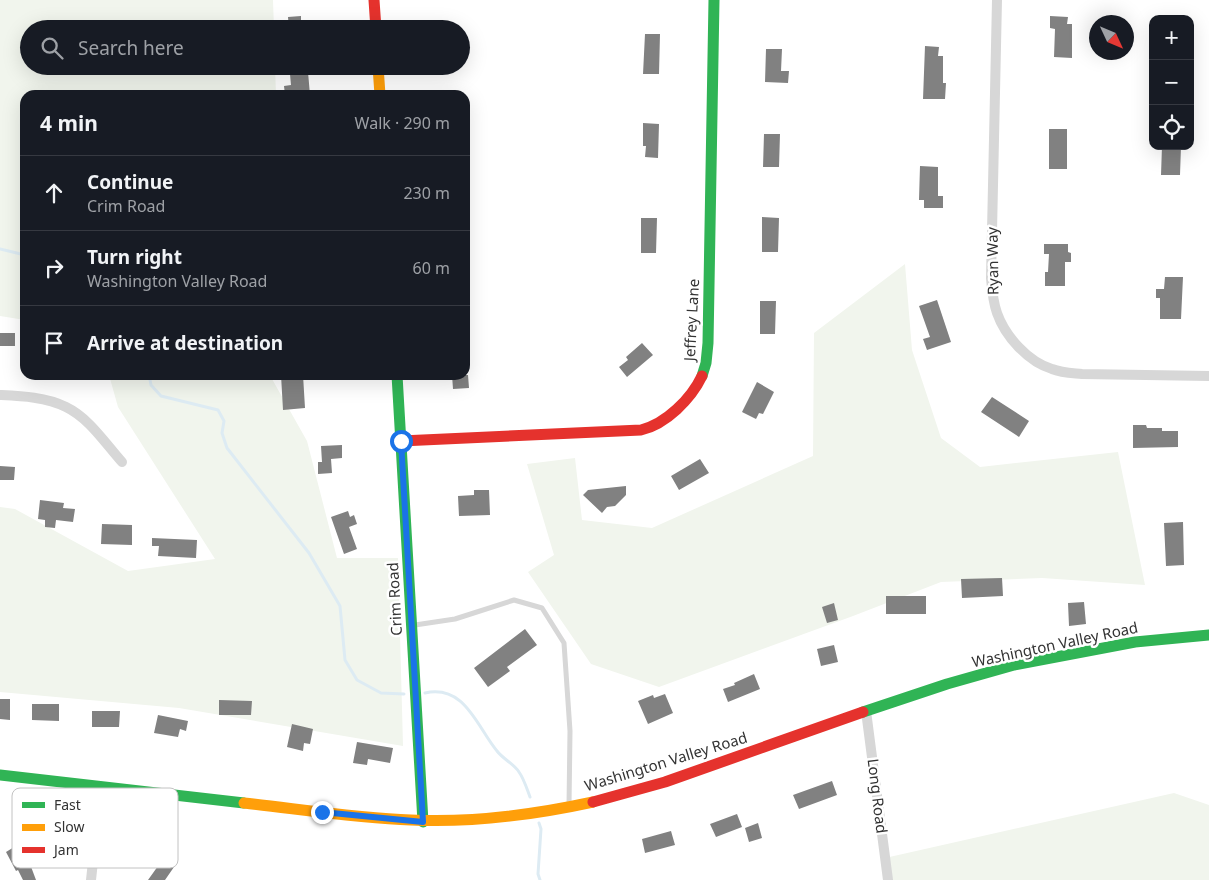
<!DOCTYPE html>
<meta charset="utf-8">
<style>
body{margin:0;font-family:"Noto Sans",sans-serif;background:#242831;color:#f1f3f6}
.controls{position:absolute;right:15px;top:15px;display:grid;overflow:hidden;border-radius:10px;box-shadow:0 5px 20px #0002}
.controls button{width:45px;height:45px;display:grid;place-items:center;padding:0;border:0;border-bottom:1px solid #363941;background:#171b24;color:#f1f3f6;font:25px sans-serif}
.compass{position:absolute;left:1089px;top:15px;width:45px;height:45px;border-radius:50%;background:#171b24;box-shadow:0 5px 20px #0002;rotate:134deg}
.stop{position:absolute;width:15px;height:15px;margin:-11px;border:4px solid #1a73e8;border-radius:50%;background:#fff}
.stop.end{background:#1a73e8;border-color:#fff;box-shadow:0 1px 5px #0008}
.list{margin:0;padding:0;list-style:none}
h2{display:flex;justify-content:space-between;align-items:center;height:65px;margin:0;padding:0 20px;font-size:21px}
h2 small{font-size:16px;font-weight:400;color:#9ea1a6}
.list li{display:grid;grid-template-columns:32px 1fr auto;gap:15px;align-items:center;box-sizing:border-box;height:75px;padding:0 20px;border-top:1px solid #363941}
.list b{display:block;font-size:19px;white-space:nowrap}
.list p{margin:0;font-size:16px;white-space:nowrap;color:#9ea1a6}
.list em{font-size:16px;font-style:normal;color:#9ea1a6}
.icon{flex:none;width:28px;height:28px;fill:none;stroke:currentColor;stroke-width:2;stroke-linecap:round;stroke-linejoin:round}
.map{position:relative;flex:none;width:1209px;height:880px;overflow:hidden}
.search{position:absolute;background:#171b24;box-shadow:0 5px 20px #0002;left:20px;top:20px;width:450px;height:55px;display:flex;align-items:center;gap:12px;box-sizing:border-box;padding:0 18px;border-radius:28px;color:#9ea1a6;font-size:19px}
.panel{position:absolute;background:#171b24;box-shadow:0 5px 20px #0002;left:20px;top:90px;width:450px;height:290px;border-radius:15px}
.map>svg:first-child{display:block}
.green{fill:#f1f5ed}
.lines{fill:none;stroke-linecap:round;stroke-linejoin:round}
.stream{stroke:#ddebf3;stroke-width:3}
.building{fill:#818181}
.lane{stroke:#d7d7d7;stroke-width:5}
.street{stroke:#d7d7d7;stroke-width:10}
.fast{stroke:#30b455;stroke-width:11}
.slow{stroke:#ff9f0a;stroke-width:11}
.jam{stroke:#e5322d;stroke-width:11}
.route{stroke:#1a73e8;stroke-width:6}
.labels{text-anchor:middle;stroke-width:5;stroke-linejoin:round;paint-order:stroke}
.street-label{font-size:15px;fill:#333;stroke:#fff}
.key{fill:#fff;stroke:#c2c2c2;stroke-width:1}
.key-label{font-size:14px;fill:#333}
</style>
<div class="map">
<svg width="1209" height="880" viewBox="0 0 1209 880">
<rect width="100%" height="100%" fill="#fff"/>
<path class="green" d="M0,0H273L274,29H29V66H275L276,95H25V320L0,316Z
M905,264L912,350L941,438L980,467L1118,452L1145,585L1042,578L941,582L853,616L659,687L591,664L528,572L554,555L527,464L575,458L582,520L652,528L813,456L814,333Z
M109,375H273L272,379L307,441L337,558H398L403,746L179,708L0,692V507L15,509L128,571L215,559L118,407Z
M1174,793L1209,805V880H888L885,858Z"/>
<g class="lines">
<path class="stream" d="M0,249L25,255
M149,375L151,385L161,396L218,410L224,421L222,433L227,448L309,553L340,606L345,660L357,680L381,693L404,694
M425,693C465,684 477,727 497,751C503,759 514,764 519,772C524,779 527,789 530,797
M539,823L541,829L538,874L540,880"/>
</g>
<path class="building" d="M301,16V29H289L288,17Z
M1050,16L1068,17L1067,24H1072V58L1054,57L1055,29L1050,28Z
M645,34H660L659,74H643Z
M925,46L939,47L938,56H943V83H946L945,99H923Z
M766,49H782L781,71H789L788,83L765,82Z
M308,72L310,95H285L284,86L291,85L290,74Z
M643,123L659,124L658,158L645,157L646,146H643Z
M1049,129H1067V169H1049Z
M764,134H780L779,167H763Z
M1162,146H1181L1180,175H1161Z
M920,166L938,167V196H943V208H924V200H919Z
M762,217L779,218L778,252H762Z
M641,218H657L656,253H641Z
M1044,244H1068V252L1071,253V262H1065V286H1045V272H1048L1049,254H1044Z
M1165,277H1183L1181,319H1160V298H1156V289H1164Z
M937,300L951,342L927,350L923,339L930,337L919,306Z
M760,301H776L775,334H760Z
M0,333H15V346H0Z
M642,343L653,355L627,377L619,367L628,360L626,357Z
M281,375H303L305,408L283,410Z
M452,375H468L469,388L453,389Z
M757,382L774,392L763,414L759,413L756,419L742,412Z
M992,397L1029,421L1019,437L981,412Z
M1133,425H1146L1147,428H1162V431H1178V447L1133,448Z
M342,445V458L331,459L332,473L318,474V462H322L321,446Z
M700,459L709,473L679,490L671,476Z
M0,466L15,467L14,480H0Z
M626,486V495L615,506L607,507L602,513L583,495L588,490Z
M474,490H489L490,515L459,516L458,496L474,495Z
M40,500L64,503L63,508L75,509L73,522L56,520L55,528L45,527V520L38,519Z
M348,511L350,517L354,515L357,524L349,527L357,549L344,554L331,517Z
M1183,522L1184,565L1166,566L1164,523Z
M102,524L132,525V545L101,544Z
M152,538L197,540L196,558L158,556L159,546H152Z
M1002,578L1003,596L962,598L961,579Z
M886,596H926V614H886Z
M1084,602L1086,624L1069,626L1068,603Z
M834,603L838,620L827,623L822,607Z
M525,629L537,645L507,667L510,671L488,687L474,668Z
M834,645L838,662L821,666L817,649Z
M754,674L760,689L728,702L723,689L735,685L734,683Z
M665,694L673,713L648,724L638,701L653,695L654,698Z
M0,699H10V720L0,719Z
M219,700L252,701L251,715H219Z
M32,704H59V721L32,720Z
M92,711H120L119,727H92Z
M158,715L188,721L186,731L180,729L178,737L154,733Z
M292,724L313,729L310,744L304,743L303,751L287,747Z
M357,742L393,748L390,763L368,759L367,765L353,763Z
M832,781L837,795L799,809L793,795Z
M737,814L742,827L716,837L710,824Z
M758,823L762,838L749,842L745,828Z
M671,831L675,845L645,853L642,839Z
M19,844L30,864L36,880H23L18,870L16,871L6,852Z
M163,859L174,867L165,880H148Z"/>
<g class="lines">
<path class="lane" d="M415,625L455,619L514,600L542,608L564,643L570,731L569,806"/>
<path class="street" d="M997,0L991,278C992,290 993,302 997,313C1005,336 1028,362 1052,369C1062,373 1072,373 1082,374L1209,376
M0,395C21,396 46,397 66,407C89,418 105,443 122,462
M866,711L888,880
M91,880L101,787"/>
<path class="fast" d="M397,375L423,822
M702,376L706,363L708,343L714,0
M863,712L947,684L1014,665L1135,642L1209,635
M0,775L244,803"/>
<path class="slow" d="M378,66L380,95
M244,803C299,809 355,818 411,820C472,823 533,815 593,802"/>
<path class="jam" d="M374,0L376,29
M401,441L641,430C666,424 691,399 702,376
M593,802L665,782L863,712"/>
</g>
<g class="lines">
<path class="route" d="M322,812L423,822L401,441"/>
</g>
<g class="labels">
<g class="street-label">
<text transform="translate(993 261) rotate(-91)" y="5">Ryan Way</text>
<text transform="translate(692 320) rotate(-87)" y="5">Jeffrey Lane</text>
<text transform="translate(395 599) rotate(-93)" y="5">Crim Road</text>
<text transform="translate(1055 645) rotate(-12)" y="5">Washington Valley Road</text>
<text transform="translate(666 762) rotate(-17)" y="5">Washington Valley Road</text>
<text transform="translate(877 796) rotate(83)" y="5">Long Road</text>
</g>
</g>
<rect x="12" y="788" width="166" height="80" rx="8" class="key"/>
<rect x="22" y="802" width="23" height="6" fill="#30b455"/>
<rect x="22" y="824" width="23" height="7" fill="#ff9f0a"/>
<rect x="22" y="847" width="23" height="6" fill="#e5322d"/>
<g class="key-label">
<text x="54" y="810">Fast</text>
<text x="54" y="832">Slow</text>
<text x="54" y="855">Jam</text>
</g>
</svg>
<div class="controls">
<button>+</button>
<button>−</button>
<button><svg class="icon" aria-label="locate" viewBox="0 0 24 24"><circle cx="12" cy="12" r="6"/><path d="M12 2v4M12 18v4M2 12h4M18 12h4"/></svg></button>
</div>
<svg class="compass" viewBox="-18 -18 36 36"><path d="M0-13l5 13h-10z" fill="#e53935"/><path d="M0 13l5-13h-10z" fill="#9ea1a6"/></svg>
<div class="stop" style="left:401px;top:441px"></div>
<div class="stop end" style="left:322px;top:812px"></div>
<div class="search"><svg class="icon" aria-label="search" viewBox="0 0 24 24"><circle cx="10" cy="10" r="6"/><path d="M15 15l6 6"/></svg>Search here</div>
<section class="panel">
<h2>4 min<small>Walk · 290 m</small></h2>
<ul class="list">
<li><svg class="icon" aria-label="ahead" viewBox="0 0 24 24"><path d="M12 20V5M6 11l6-6 6 6"/></svg><div><b>Continue</b><p>Crim Road</p></div><em>230 m</em></li>
<li><svg class="icon" aria-label="right" viewBox="0 0 24 24"><path d="M7 20v-9h11M14 6l5 5-5 5"/></svg><div><b>Turn right</b><p>Washington Valley Road</p></div><em>60 m</em></li>
<li><svg class="icon" aria-label="arrive" viewBox="0 0 24 24"><path d="M6 21V4h12l-3 4 3 4H6"/></svg><div><b>Arrive at destination</b></div></li>
</ul>
</section>
</div>
